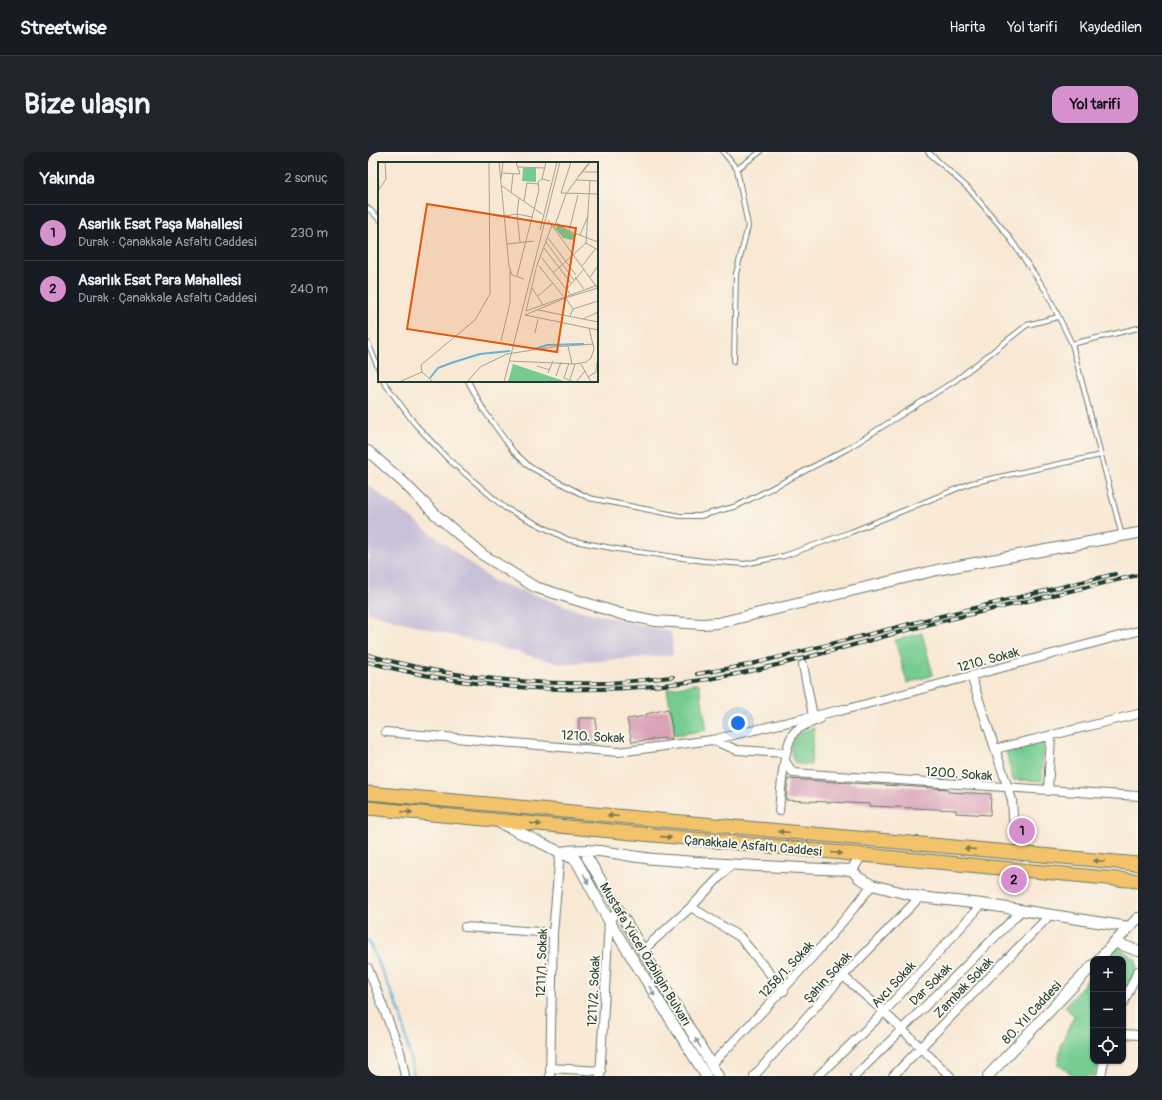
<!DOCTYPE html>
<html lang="tr">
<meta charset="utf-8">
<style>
body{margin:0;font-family:Pangolin,sans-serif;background:#20242c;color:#f1f3f6}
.controls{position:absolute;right:12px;bottom:12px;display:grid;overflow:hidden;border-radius:8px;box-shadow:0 1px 3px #0004}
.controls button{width:36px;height:36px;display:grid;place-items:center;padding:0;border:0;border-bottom:1px solid #363941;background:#171b24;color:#f1f3f6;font:20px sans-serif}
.you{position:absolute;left:370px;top:571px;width:14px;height:14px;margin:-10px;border:3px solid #fff;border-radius:50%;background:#1a73e8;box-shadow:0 0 0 6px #1a73e833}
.badge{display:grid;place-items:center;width:26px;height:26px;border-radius:50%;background:#d690ce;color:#111;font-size:13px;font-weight:700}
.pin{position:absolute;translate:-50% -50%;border:2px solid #fff;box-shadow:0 1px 4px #0006}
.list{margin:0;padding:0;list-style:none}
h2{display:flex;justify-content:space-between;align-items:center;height:52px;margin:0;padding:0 16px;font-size:17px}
h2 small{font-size:13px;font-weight:400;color:#9ea1a6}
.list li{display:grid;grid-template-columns:26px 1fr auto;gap:12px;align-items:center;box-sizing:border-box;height:56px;padding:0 16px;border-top:1px solid #363941}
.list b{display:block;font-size:15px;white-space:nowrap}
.list p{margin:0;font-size:13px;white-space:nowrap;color:#9ea1a6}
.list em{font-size:13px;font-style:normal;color:#9ea1a6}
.icon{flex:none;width:22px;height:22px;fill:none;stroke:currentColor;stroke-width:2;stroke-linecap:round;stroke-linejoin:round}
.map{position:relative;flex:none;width:770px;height:924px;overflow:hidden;border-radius:12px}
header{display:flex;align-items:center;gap:24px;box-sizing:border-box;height:56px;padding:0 20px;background:#171b24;border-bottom:1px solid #363941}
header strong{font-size:19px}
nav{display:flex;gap:22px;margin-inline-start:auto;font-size:14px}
.intro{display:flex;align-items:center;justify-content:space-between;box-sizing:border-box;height:96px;padding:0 24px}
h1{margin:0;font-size:28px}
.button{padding:10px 18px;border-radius:12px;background:#d690ce;color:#111;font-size:14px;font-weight:700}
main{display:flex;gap:24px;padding:0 24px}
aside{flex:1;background:#171b24;border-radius:12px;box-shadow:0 1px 3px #0004}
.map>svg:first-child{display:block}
.industrial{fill:#c8c0d8}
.green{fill:#74cc91;stroke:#4a8462}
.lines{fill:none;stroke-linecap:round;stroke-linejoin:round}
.stream{stroke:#62b4dd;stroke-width:2.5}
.building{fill:#d9a2b9}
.service-casing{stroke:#6b796c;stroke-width:6}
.minor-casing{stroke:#6b796c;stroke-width:10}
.tertiary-casing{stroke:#6b796c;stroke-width:12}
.trunk-casing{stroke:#6b796c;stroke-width:15}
.service{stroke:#fff;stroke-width:4}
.minor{stroke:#fff;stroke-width:8}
.tertiary{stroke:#fff;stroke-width:10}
.trunk{stroke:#f2c36a;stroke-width:13}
.rail-casing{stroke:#1f3d34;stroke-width:4}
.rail{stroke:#fbf7ec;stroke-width:2.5;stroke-dasharray:8;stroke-linecap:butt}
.oneway{fill:#7e794c}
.oneway2{fill:#8f9e9a}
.labels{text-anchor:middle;stroke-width:4;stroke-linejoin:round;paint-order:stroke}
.street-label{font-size:13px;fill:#1f3d34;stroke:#fbf7ec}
.inset-river{fill:none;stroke:#62b4dd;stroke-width:2}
.inset-road{fill:none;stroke:#a1a494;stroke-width:1}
.view{fill:#de580e;fill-opacity:0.15;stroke:#de580e;stroke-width:2}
.inset-edge{fill:none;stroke:#1f3d34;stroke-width:2}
</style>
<header>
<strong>Streetwise</strong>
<nav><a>Harita</a><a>Yol tarifi</a><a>Kaydedilen</a></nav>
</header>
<div class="intro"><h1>Bize ulaşın</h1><a class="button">Yol tarifi</a></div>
<main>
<aside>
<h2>Yakında<small>2 sonuç</small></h2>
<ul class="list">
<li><span class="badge">1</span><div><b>Asarlık Esat Paşa Mahallesi</b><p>Durak · Çanakkale Asfaltı Caddesi</p></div><em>230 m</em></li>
<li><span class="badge">2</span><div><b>Asarlık Esat Para Mahallesi</b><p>Durak · Çanakkale Asfaltı Caddesi</p></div><em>240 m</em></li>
</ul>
</aside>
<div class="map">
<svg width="770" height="924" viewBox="0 0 770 924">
<rect width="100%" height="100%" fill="#fbf7ec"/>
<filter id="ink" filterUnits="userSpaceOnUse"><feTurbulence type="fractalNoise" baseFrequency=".025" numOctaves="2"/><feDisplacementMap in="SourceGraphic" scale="8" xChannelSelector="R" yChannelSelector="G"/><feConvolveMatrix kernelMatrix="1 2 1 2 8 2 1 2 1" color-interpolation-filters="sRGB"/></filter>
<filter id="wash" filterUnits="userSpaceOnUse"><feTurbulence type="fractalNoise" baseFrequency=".012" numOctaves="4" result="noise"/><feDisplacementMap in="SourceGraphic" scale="16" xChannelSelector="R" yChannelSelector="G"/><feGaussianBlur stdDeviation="0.9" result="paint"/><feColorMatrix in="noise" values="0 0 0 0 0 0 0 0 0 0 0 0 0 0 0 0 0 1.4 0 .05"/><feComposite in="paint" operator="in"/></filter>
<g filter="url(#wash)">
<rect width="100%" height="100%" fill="#f8e8d4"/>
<path class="industrial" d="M0,333L125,429L210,458L303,480L305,503L194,512L0,461Z"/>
<path class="green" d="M554,481L565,523L539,531L527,488Z
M331,531L339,578L307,583L299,537Z
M446,576L443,613L428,612C425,608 425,605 424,600C422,585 432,579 446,576Z
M676,589L674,629L645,628L638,598Z
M748,794L768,808L769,815L755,851V807H737Z
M725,821V909H732L726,924H707L690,913L693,893L706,864L697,855Z"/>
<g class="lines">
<path class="stream" d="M0,788L33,862L46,924"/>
</g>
<g id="blocks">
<path class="building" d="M300,557L304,575V586L297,588L296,586L264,590L259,567L278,564V562Z
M211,566H228V591H211Z
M420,627L580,637V640L623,642L622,663L588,661V658L502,654V652L418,648Z"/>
</g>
</g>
<g filter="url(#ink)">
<use href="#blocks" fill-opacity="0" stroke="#6b796c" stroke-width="1"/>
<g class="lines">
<defs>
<path id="service" d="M355,0L369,17L380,74L368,122L366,209
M560,0L601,37L639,82L678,139L704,192L754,384
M369,17L392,0
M0,56L11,67
M0,191L11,218
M704,192L770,176
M15,229L47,272L80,307L137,356L201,388L249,397L336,409L377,412L416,404L483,380L603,331L733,303
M100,229L115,257L145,299L162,315L221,346L312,364H332L369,354L479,297L588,228L659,173L690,165"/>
<path id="minor" d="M435,513L445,564
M603,524L644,648L646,681
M472,559L770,479
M18,580L250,600L344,588L476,557
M344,588L369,598L418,601
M627,597L770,562
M417,609L425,621L770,644
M680,639L683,583
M411,659C413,640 415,597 425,582C430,574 443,571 452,567
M323,755L372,785L416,839
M97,775L185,781
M274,799L323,755L363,713
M0,816L32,899L37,924
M475,824L516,860L582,924
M755,852L770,819
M755,882L770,883
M343,913C400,854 454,798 504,733
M182,916L233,919
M182,924L185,781L192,700
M232,924L241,769L250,758
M386,924L475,824L552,745
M450,924L516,860L614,752
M487,924L654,758
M525,924L682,763
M733,924L736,909"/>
<path id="tertiary" d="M0,299L35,330L68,363L115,403L167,435L253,462L288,469L334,472L350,471L569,418L770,381
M130,670L208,708L241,769L338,924
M220,698L219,705L350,924
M192,700C224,694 255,704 286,707C352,712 418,716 484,718
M493,703L484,718L491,726L504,733L552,745L614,752L761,775
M746,790L770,799
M731,807L770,766
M620,924L725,813"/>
<path id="trunk" d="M0,641L770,712
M0,656L770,729"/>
</defs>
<use href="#service" class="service-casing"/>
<use href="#minor" class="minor-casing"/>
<use href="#tertiary" class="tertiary-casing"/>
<use href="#trunk" class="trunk-casing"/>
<use href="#service" class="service"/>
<use href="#minor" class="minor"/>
<use href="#tertiary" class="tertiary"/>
<use href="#trunk" class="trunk"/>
<defs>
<path id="rail" d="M0,503C77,525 158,533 238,531C260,530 283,527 305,525
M0,510C121,543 260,546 383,519C446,505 508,486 570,470C637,454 704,439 770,423
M329,522L380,513L569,465L747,422"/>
</defs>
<use href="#rail" class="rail-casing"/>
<use href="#rail" class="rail"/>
</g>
<defs><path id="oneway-solid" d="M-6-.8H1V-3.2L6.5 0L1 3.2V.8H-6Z"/></defs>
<g class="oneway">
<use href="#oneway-solid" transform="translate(39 660) rotate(5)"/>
<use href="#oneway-solid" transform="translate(245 664) rotate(-175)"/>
<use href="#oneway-solid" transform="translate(168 672) rotate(6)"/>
<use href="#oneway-solid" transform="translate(416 680) rotate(-175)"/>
<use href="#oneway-solid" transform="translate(298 685) rotate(6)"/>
<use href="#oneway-solid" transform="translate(602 697) rotate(-175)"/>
<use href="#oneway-solid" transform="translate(469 701) rotate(5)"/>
<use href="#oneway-solid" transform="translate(731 709) rotate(-175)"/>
</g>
<g class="oneway2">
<use href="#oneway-solid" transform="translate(218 727) rotate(62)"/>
<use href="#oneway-solid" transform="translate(284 839) rotate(58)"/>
<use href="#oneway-solid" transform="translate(330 891) rotate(-121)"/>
</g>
</g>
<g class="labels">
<g class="street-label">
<text transform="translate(620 507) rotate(-15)" y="5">1210. Sokak</text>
<text transform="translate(225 584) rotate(3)" y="5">1210. Sokak</text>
<text transform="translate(591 621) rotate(4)" y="5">1200. Sokak</text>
<text transform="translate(385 693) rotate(5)" y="5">Çanakkale Asfaltı Caddesi</text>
<text transform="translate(278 802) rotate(59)" y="5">Mustafa Yücel Özbilgin Bulvarı</text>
<text transform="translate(173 811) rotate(-88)" y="5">1211/1. Sokak</text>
<text transform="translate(418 817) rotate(-47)" y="5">1258/1. Sokak</text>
<text transform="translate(459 825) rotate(-48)" y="5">Şahin Sokak</text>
<text transform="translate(525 832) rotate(-47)" y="5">Avcı Sokak</text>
<text transform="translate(562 832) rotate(-45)" y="5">Dar Sokak</text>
<text transform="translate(595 835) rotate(-46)" y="5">Zambak Sokak</text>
<text transform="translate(225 839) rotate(-87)" y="5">1211/2. Sokak</text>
<text transform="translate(663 860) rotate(-47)" y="5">80. Yıl Caddesi</text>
</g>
</g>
<g transform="translate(10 10)">
<rect width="220" height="220" fill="#f8e8d4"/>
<path d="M145,6H158V20L144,19ZM181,63L197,73L198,74L194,78L185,76L177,66ZM135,202L189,220H130Z" fill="#74cc91"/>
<path class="inset-river" d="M157,187L169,183L206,182M52,216L60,206L73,201L102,192L132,189"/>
<path class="inset-road" d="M121,0L131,104L134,113L146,117M193,0L183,31L220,32M0,5L1,27M140,5L167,6M205,10H220M124,11L142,12L138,0M200,15L213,0M123,17L125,0M164,17L168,0M198,18L220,19M124,24L164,52M0,29L8,17L7,0M133,31L135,12M141,36L139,52L142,80M146,39L149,21L160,22M126,54L139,52L154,55M170,58L220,127M179,61L191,69L220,80M176,66L188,32L211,0M162,68L179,0M191,69L200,33M202,73L210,54M170,76L198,113M168,80L196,118M208,81L220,88M129,82L156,79M166,86L193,121M164,96L192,132M161,104L185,134M204,104L218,86M158,106L174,63M175,111L208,81L212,19M139,114L161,28L160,20L164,17L172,19M197,115L206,127M212,115L220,104M154,126L165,143M188,128L206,107M160,134L175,121M187,135L195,147M160,148L220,160M148,149L220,123M148,149L158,107M147,153L187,136L220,126M147,153L220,168M192,154L195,147L220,139M205,157L220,150M157,171L160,157M123,179L132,141V109M190,184L194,202M132,199L197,202L208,200L213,196L216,187L211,166M191,201L186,216L196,220M203,202L213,220M159,204L172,208M170,211L175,199M178,214L183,200M210,215L218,210L219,200M192,217L197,202M21,220L44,210M55,220L44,210L43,203L97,158L112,132L111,0M89,220L102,205L129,192L175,185L216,182M126,220L182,0M198,220L207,209"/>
<path class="view" d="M49,42L198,66L179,190L29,167Z"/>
<rect width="220" height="220" class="inset-edge"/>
</g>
</svg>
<div class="controls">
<button>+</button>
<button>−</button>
<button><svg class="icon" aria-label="locate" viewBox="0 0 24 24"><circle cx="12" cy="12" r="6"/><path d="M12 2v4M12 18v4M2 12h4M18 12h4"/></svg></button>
</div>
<div class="you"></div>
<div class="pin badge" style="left:654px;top:679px">1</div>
<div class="pin badge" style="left:646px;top:728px">2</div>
</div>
</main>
